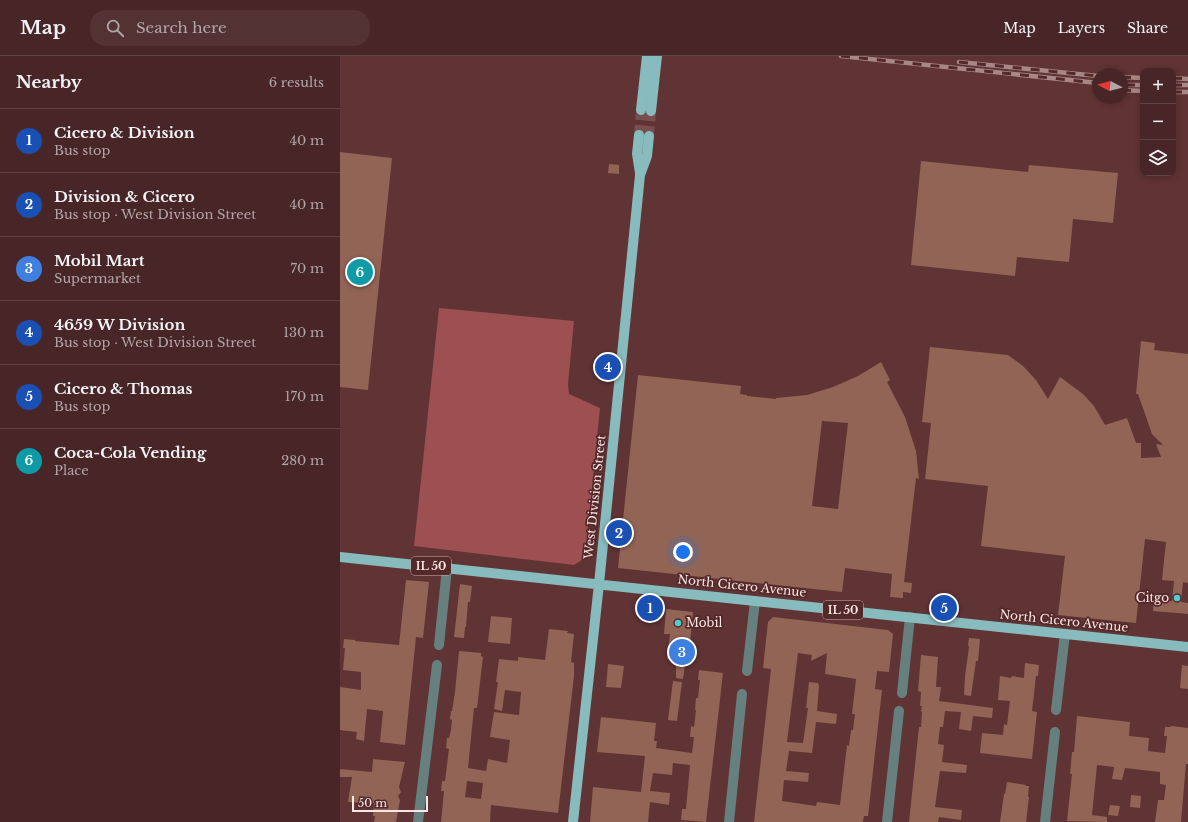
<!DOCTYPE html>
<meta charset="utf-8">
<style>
body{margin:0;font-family:"Libre Baskerville",serif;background:#523233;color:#f1f3f6}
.controls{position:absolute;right:12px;top:12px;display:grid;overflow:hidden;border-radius:8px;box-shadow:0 2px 6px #0003}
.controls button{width:36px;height:36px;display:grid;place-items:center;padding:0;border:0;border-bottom:1px solid #604344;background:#482627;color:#f1f3f6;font:20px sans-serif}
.compass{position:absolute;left:752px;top:12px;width:36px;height:36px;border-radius:50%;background:#482627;box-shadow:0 2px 6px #0003;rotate:277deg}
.scale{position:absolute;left:12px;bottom:10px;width:76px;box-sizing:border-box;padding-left:4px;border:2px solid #fde6e5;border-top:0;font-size:11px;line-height:14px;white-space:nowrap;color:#fde6e5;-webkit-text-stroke:3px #54292a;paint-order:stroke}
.you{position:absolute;left:343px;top:496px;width:14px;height:14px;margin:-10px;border:3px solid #fff;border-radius:50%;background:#1a73e8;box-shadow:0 0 0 6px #1a73e833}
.badge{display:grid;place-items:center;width:26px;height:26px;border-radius:50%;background:#8bbbb9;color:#fff;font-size:13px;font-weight:700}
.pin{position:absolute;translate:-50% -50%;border:2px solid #fff;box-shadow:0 1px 4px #0006}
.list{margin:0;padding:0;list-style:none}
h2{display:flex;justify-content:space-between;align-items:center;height:52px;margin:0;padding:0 16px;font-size:17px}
h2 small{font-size:13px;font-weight:400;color:#b1a5a7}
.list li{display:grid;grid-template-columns:26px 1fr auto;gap:12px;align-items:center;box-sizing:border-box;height:64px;padding:0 16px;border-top:1px solid #604344}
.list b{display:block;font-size:15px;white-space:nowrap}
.list p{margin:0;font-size:13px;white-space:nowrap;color:#b1a5a7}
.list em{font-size:13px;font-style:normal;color:#b1a5a7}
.icon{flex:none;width:22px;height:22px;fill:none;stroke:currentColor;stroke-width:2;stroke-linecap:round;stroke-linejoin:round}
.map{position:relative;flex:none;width:848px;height:766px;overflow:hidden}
header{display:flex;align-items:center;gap:24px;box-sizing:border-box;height:56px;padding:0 20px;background:#482627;border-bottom:1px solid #604344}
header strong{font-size:19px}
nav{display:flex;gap:22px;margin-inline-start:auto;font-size:14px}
.search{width:280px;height:36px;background:#523233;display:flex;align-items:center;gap:10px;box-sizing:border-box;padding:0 14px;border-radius:16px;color:#b1a5a7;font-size:15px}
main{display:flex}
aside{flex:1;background:#482627}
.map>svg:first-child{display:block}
.green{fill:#9d4f52}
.building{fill:#926455;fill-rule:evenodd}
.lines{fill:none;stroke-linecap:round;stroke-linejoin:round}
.major-tunnel{stroke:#784e4f;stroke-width:10;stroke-dasharray:10 5;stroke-linecap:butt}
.minor{stroke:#668080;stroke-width:10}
.major{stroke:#87bbbd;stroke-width:10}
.rail-casing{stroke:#aa8787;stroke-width:4.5}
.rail{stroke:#54292a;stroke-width:3;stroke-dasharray:9;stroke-linecap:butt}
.poi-dot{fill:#51ccd1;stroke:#54292a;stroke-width:1.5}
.labels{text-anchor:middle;stroke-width:3.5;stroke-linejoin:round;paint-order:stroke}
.shield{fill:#54292a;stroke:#caadad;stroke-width:1}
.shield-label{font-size:11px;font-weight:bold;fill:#fde6e5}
.street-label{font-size:12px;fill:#fde6e5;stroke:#54292a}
.poi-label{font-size:12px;fill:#fde6e5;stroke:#54292a;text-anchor:end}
</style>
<header>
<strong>Map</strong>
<div class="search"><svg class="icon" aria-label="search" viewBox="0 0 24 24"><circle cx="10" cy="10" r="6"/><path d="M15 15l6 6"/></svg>Search here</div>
<nav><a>Map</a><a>Layers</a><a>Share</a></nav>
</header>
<main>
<aside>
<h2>Nearby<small>6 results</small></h2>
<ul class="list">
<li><span class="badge" style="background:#1a4fb4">1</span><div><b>Cicero &amp; Division</b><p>Bus stop</p></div><em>40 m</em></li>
<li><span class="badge" style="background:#1a4fb4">2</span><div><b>Division &amp; Cicero</b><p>Bus stop · West Division Street</p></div><em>40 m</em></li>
<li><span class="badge" style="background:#3f7fe0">3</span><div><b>Mobil Mart</b><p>Supermarket</p></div><em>70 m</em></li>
<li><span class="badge" style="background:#1a4fb4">4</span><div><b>4659 W Division</b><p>Bus stop · West Division Street</p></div><em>130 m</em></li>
<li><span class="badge" style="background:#1a4fb4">5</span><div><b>Cicero &amp; Thomas</b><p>Bus stop</p></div><em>170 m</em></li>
<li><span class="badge" style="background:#0f9aa8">6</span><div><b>Coca-Cola Vending</b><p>Place</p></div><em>280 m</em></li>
</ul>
</aside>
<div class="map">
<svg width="848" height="766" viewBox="0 0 848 766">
<rect width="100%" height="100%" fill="#603334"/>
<path class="green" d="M99,252L234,265L228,328L229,338L260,352L245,502L234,509L74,490Z"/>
<path class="building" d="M0,96L52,102L28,334L0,331Z
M581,105L688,116L689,109L778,117L773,167L733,163L729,206L677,201L675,220L571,209Z
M269,108L279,109V118L268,117Z
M801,285L815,287L814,294L848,298V527L843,526L841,546L848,547V558L813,555L814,543L832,545L834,525L822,524L826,486L805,483L796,567L718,559L725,500L641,490L648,430L585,423L591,367L582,366L590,291L668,299L683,310L696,324L708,343L720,321L743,338L754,350L765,369L787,362L796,387H801V402L821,401L816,388L823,389L812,378L798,338H796Z
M541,306L550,324L547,326L565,361L576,395L579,423L576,422L564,526L572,527L571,537L563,536V542L550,541L552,518L505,512L502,536L278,512L298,319L401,330L400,338L407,339V340L436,343V342L467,339L493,331L518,320ZM482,365L508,367L498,453L472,450Z
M66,524L89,526L83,582L76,581L65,689L40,686L43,655L27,653L24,685L16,683L17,676L0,674V631L21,634V616L3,614L5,592H3L4,583L15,584V585L59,589Z
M120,528L132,530L130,546H128L126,571H125L124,582L114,581Z
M326,553L353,556L350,587H348L343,623L336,622V604L327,603L330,578H324Z
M151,560L172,562L170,588L148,586Z
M433,561L548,574L553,578L549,616L537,615L535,633L542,634L528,760H524L523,766H414L431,613L423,612L428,566ZM458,597L472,599L471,605L487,597L485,618L516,623L512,658H515L513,674H511L509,690L507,689L500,749L477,746L476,750L442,745L444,724L468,726L469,717L446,715L449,695L472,697L476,666L496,668L497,658L477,655L479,630L478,627L469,626L466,652H468L463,687L447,686Z
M209,573L228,575L227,577L234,578L231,606L234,607V620L218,757L151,749L150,766H101L104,735H101L102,725H105L109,693L106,692L107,682H109L111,674L112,664L110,663L111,655H112L115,636L119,595L141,597V600L143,601L137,652H134L128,712L146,715L148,703L167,707L170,684L150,681L154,656L179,659L181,636L165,634L162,655L154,653L158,626H156L159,603L178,605V601L205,604ZM127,725L143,727L141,743L125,741Z
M629,582L640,583L638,605H636L631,640L624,639L625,620L629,591L628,589Z
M581,599L598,601L596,631H601L599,645L653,652L652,662L633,660L631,675L619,673L621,656L605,655L603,671H600L598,688L604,689L602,706L627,709L626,717L600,715L595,751L622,754L621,764L599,761L598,766H569L579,671H581L582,656L581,655L582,650H580L581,636L578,635Z
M685,607L699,609L698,620H696L692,655L697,656L692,703L640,697L642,677L663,679L664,668L667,669L670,645L658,644L660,620L671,622L672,620L684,622Z
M268,608L284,610L281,632L266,631Z
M842,609L848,610V633L840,632Z
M359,614L383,617L366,766L341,764L342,753H346L350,709L333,707L332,719L313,717L310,735L330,737L329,749L310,746L308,766H250L253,731L301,736L305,700L257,696L261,661L316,667L314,685H317L316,692L352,697L354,681H350L351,670L354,671L356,654H355L356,642H358L360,624H358Z
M333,625L342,626L337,665L328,664Z
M737,660L790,666L789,680L809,682L808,695L825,697L827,680H824L825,671H830L832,670L848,672V708H846L841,766H815L818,744H824L826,729L820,728V716L785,712L782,724L772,723L774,711L757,709L752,759L767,761V766L727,765L732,718H730L732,696H734Z
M33,703L65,706L59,731L61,736L58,740L60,744L56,766H34L35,760H33L34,747L8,746L12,721H0V713L32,716Z
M667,726L686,729L685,730H689L688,741H689L686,766H660L664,738H665Z
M791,739L801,740L800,752L790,751Z
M770,749L780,750L778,760L768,759Z"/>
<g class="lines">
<path class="major-tunnel" d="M299,79L301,54
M309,80L311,55"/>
<path class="minor" d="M99,589L107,512
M407,615L415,545
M562,637L570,561
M716,654L725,578
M78,766L97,609
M389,766L402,638
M547,766L559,655
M705,766L715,676"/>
<path class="major" d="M301,54L307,0
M311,55L317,0
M299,79L297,98L300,117
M0,501L848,591
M233,766L259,528L300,119L307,100L309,80"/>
<defs>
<path id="rail" d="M501,0L758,27
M619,6L758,20
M782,21L803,22
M833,22L848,23
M786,29H803
M833,29H848
M782,34L803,35
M833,36H848"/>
</defs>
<use href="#rail" class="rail-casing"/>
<use href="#rail" class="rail"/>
</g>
<g class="poi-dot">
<circle cx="837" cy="542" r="4"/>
<circle cx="338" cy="567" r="4"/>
</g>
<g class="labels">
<g class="shield">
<rect x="71" y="501" width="40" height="18" rx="3"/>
<rect x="483" y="545" width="40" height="18" rx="3"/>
</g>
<g class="shield-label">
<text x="91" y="514">IL 50</text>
<text x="503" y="558">IL 50</text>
</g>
<g class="street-label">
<text transform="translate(255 441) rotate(-84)" y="4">West Division Street</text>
<text transform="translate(402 530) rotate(6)" y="4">North Cicero Avenue</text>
<text transform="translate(724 565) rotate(6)" y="4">North Cicero Avenue</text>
</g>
<g class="poi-label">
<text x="829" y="546">Citgo</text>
<text x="346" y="571" text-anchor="start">Mobil</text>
</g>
</g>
</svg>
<div class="controls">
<button>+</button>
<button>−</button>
<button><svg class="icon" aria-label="layers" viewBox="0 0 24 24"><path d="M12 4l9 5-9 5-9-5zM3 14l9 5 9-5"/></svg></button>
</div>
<svg class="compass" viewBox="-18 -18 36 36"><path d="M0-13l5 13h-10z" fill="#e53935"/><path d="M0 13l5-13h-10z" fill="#b1a5a7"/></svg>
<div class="scale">50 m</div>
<div class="you"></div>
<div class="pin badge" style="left:310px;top:552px;background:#1a4fb4">1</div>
<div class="pin badge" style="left:279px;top:477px;background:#1a4fb4">2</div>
<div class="pin badge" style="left:342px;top:596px;background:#3f7fe0">3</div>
<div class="pin badge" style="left:268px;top:311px;background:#1a4fb4">4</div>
<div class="pin badge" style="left:604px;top:552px;background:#1a4fb4">5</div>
<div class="pin badge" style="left:20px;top:216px;background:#0f9aa8">6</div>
</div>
</main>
